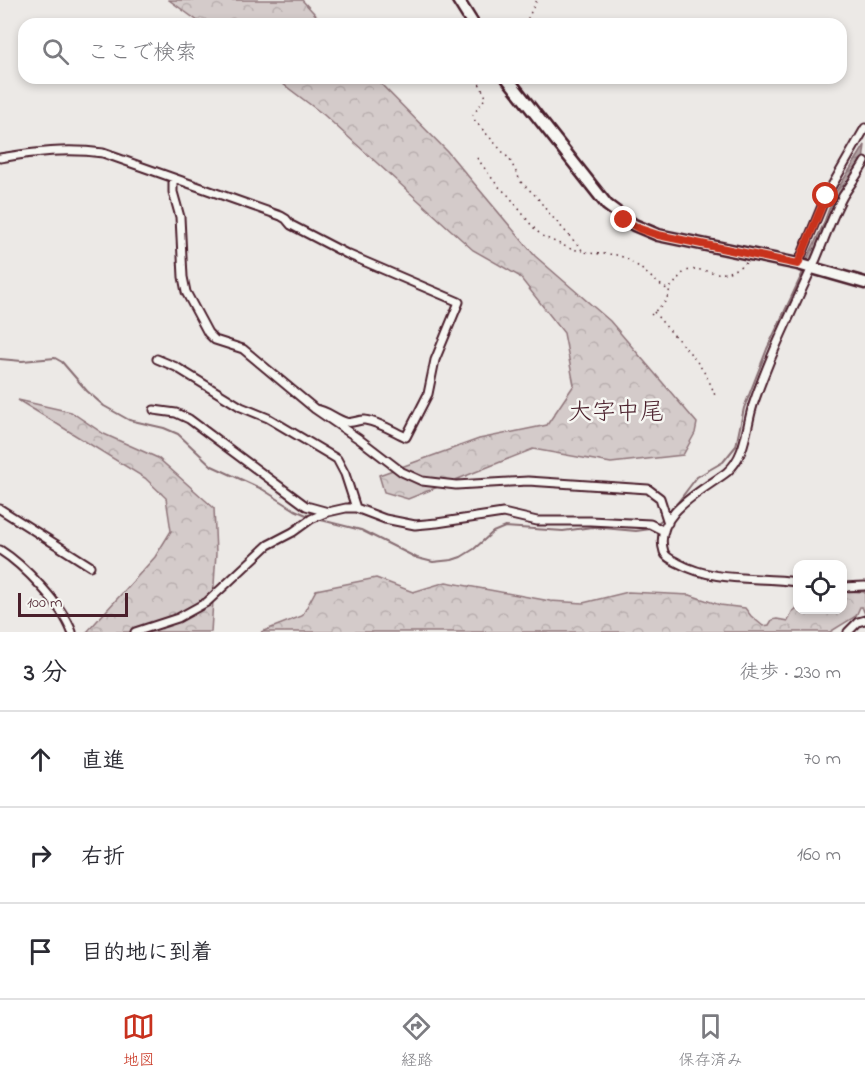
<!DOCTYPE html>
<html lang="ja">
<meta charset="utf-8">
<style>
body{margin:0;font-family:"Indie Flower","Klee One",sans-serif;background:#f2f2f3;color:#2b2b33}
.controls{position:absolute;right:18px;bottom:18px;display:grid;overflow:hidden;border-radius:12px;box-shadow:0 3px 9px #0003}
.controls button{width:54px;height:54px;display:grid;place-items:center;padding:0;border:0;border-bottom:2px solid #e1e1e2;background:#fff;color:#2b2b33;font:30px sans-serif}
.scale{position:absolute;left:18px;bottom:15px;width:110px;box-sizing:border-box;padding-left:6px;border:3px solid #4a1f2b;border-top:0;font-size:16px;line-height:21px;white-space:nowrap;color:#4a1f2b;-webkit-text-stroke:4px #f6f6f2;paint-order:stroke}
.stop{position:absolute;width:18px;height:18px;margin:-14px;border:4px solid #c8321e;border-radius:50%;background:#fff}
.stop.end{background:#c8321e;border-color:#fff;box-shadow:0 2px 6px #0008}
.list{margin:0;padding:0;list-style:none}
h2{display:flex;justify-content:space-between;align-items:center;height:78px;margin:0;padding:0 24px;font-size:26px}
h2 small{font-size:20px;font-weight:400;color:#7c7c81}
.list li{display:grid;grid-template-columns:39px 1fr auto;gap:18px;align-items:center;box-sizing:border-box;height:96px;padding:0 24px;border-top:2px solid #e1e1e2}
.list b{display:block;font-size:22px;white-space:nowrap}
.list em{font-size:20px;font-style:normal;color:#7c7c81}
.icon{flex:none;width:33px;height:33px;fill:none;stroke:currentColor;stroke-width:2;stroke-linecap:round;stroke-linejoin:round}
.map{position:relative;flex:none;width:865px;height:632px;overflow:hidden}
.search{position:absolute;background:#fff;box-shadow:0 3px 9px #0003;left:18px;right:18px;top:18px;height:66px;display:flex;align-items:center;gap:15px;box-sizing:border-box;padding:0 21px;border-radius:18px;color:#7c7c81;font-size:22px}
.sheet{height:366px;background:#fff}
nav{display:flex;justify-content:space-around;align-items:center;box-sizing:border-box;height:84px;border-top:2px solid #e1e1e2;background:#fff;font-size:16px;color:#7c7c81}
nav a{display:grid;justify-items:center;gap:3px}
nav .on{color:#c8321e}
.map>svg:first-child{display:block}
.forest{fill:url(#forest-crowns);stroke:#8f757a;stroke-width:1.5}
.water{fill:url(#water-waves);stroke:#886e73;stroke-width:1.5}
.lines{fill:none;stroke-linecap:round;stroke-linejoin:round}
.stream{stroke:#886e73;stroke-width:2}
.street-casing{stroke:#4a1f2b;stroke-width:11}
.secondary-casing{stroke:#4a1f2b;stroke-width:15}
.path{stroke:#4a1f2b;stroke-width:1.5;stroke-dasharray:1.5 4.5;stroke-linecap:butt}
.street{stroke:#f6f6f2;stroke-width:7}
.secondary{stroke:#f6f6f2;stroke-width:10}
.route{stroke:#c8321e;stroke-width:8}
.labels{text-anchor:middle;stroke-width:5;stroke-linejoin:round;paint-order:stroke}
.quarter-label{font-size:24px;fill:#4a1f2b;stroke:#f6f6f2}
</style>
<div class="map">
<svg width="865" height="632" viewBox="0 0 865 632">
<defs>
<pattern id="forest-crowns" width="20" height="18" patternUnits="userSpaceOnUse" patternTransform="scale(1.5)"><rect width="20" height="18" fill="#d4cbca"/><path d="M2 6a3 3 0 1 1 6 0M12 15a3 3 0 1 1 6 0" fill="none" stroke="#b8aeae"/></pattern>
<pattern id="water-waves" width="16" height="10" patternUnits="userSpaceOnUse" patternTransform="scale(1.5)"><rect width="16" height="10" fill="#b1a2a3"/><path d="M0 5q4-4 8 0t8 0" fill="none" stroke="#928385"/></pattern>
</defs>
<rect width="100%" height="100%" fill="#ece9e6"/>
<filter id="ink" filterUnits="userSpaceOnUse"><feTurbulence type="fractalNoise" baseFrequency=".0167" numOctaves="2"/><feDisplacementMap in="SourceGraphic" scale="12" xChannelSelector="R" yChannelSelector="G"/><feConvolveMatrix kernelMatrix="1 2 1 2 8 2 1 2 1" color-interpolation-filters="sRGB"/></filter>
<g filter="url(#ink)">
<path class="forest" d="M169,0H302L324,24H202Z
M275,78H375L447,151L535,256L610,321L697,423L695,433L683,455L611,463L533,449L408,499L384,492L379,475L479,439L547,425L574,385L564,333L519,276L473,250L324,115Z
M18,400L71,412L104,434L158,458L214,508L216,553L211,632H87L155,557L171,531L166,498L145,478Z
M376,578L413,592L446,582L550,601L583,603L628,592L690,595L720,605L745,608L751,616L763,626L769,625L772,620L777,619L788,621L792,612L797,608L842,610L843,591L865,592V614L862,607H860L856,616L830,632H261L302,616L316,590Z"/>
<path class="water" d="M865,145L863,161L812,261L807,259L823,225L834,195Z"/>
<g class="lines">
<path class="stream" d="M0,359L22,361L55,358L62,362L87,391L104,406L129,420L164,428L178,434L212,466L262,489L295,510L311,517
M317,519L361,530L417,558L433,562L452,560L461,557L474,549L493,532L505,527L563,531L592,527L636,531L650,529L669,514L697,477L723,462L736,446L744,408L767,349L805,268"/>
<defs>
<path id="street" d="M0,158C35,152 67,148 103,153L281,216L286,219L291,225L347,254L459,302L435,360L428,394L406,437C393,431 379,422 365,420C359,419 353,424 346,422C335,419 327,410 315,409
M173,178V192L180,217L183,277L186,292L208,333L215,340L243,349L315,409L359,439L402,472L422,481L456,485L528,481L648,489L660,498L668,523
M798,264L826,196L865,128
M157,359L176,367L241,407L268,418L337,459L345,474L356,508L385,519L415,525L437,523L503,513L537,521H590L650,524L664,531
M154,410L176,413L189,419L306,506L328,512L346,508H356
M0,509L90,566
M0,550C24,565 62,605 72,632
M798,582C757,576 715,583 678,563C673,560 666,558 664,552C652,514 704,490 727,472C746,456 746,427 753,405C770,355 794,307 816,259C825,238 832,216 843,196C850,185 858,174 865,162
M842,587L865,586
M135,632L178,618L207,602L268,545L293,532L311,519L325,513
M848,632L858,622L865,620"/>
<path id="secondary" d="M458,0L473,24
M507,78L607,205L634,225L658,235L798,264L865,283"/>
</defs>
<use href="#street" class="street-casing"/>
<use href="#secondary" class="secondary-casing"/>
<path class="path" d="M525,24L537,0
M479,78V83L486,97L473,115L475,121L510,160L521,182L537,197L547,211L583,251C594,256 608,252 620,256C639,263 650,279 667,289C676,286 678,274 687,271C699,266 712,275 725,273C732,272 739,267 746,263
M477,158L497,185L509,196L532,226L542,236L571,249L582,251
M654,312C677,342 705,361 716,399
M651,315L666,301L670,289"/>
<use href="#street" class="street"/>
<use href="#secondary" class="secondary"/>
</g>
</g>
<g class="lines" filter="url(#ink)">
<path class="route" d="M624,220L640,229L658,235L798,264L826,196"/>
</g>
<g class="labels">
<g class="quarter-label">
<text x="616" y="419">大字中尾</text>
</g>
</g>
</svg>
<div class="controls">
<button><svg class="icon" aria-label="locate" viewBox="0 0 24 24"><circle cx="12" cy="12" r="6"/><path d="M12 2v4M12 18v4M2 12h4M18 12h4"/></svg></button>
</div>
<div class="scale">100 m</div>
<div class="stop" style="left:826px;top:196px"></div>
<div class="stop end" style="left:624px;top:220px"></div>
<div class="search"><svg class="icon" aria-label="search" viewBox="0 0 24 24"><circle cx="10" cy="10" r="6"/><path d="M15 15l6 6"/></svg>ここで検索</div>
</div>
<section class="sheet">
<h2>3 分<small>徒歩 · 230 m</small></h2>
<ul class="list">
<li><svg class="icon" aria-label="ahead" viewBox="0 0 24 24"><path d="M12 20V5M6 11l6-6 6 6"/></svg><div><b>直進</b></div><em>70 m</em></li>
<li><svg class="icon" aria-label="right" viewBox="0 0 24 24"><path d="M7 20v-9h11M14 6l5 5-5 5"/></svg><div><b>右折</b></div><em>160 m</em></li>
<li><svg class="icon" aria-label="arrive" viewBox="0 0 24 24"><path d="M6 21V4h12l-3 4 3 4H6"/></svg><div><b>目的地に到着</b></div></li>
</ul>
</section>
<nav>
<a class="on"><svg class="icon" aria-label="map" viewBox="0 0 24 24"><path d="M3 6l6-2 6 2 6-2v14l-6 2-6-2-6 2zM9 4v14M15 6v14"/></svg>地図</a>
<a><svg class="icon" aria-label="directions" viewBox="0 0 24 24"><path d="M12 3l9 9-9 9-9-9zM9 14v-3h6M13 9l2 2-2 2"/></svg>経路</a>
<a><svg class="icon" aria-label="saved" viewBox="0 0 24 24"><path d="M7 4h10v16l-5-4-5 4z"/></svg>保存済み</a>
</nav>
